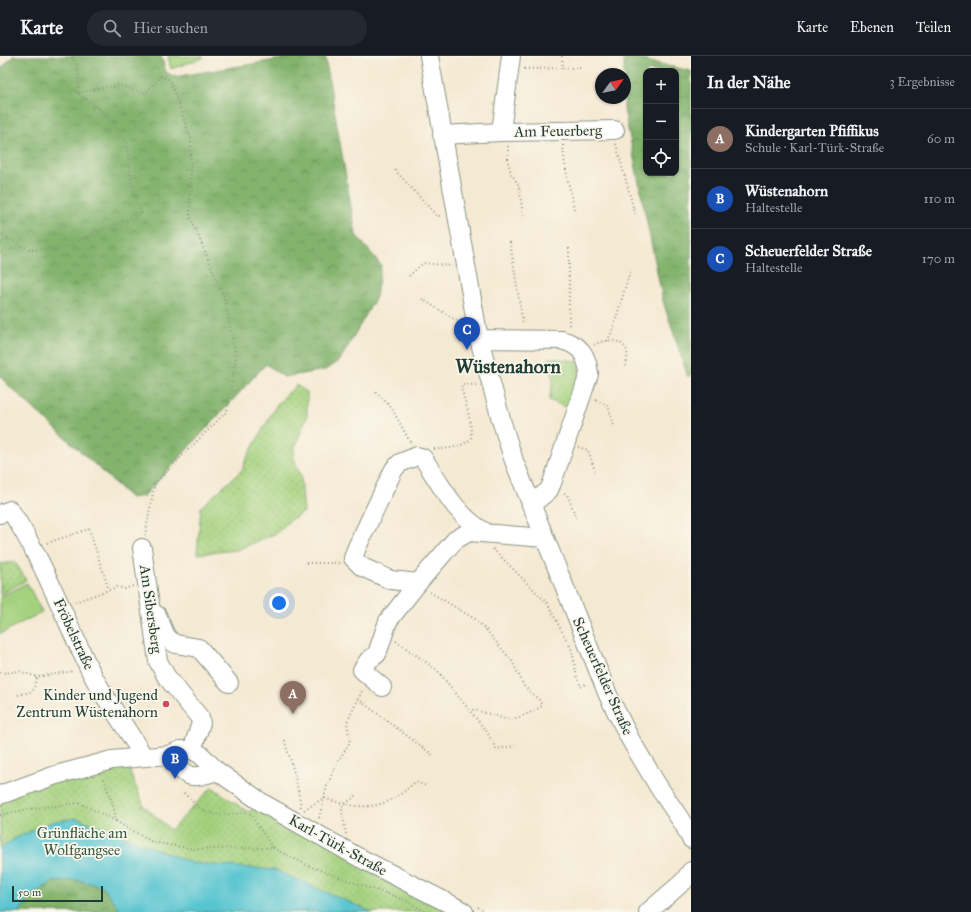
<!DOCTYPE html>
<html lang="de">
<meta charset="utf-8">
<style>
body{margin:0;font-family:"IM FELL Great Primer",serif;background:#242831;color:#f1f3f6}
.controls{position:absolute;right:12px;top:12px;display:grid;overflow:hidden;border-radius:8px;box-shadow:0 1px 3px #0004}
.controls button{width:36px;height:36px;display:grid;place-items:center;padding:0;border:0;border-bottom:1px solid #363941;background:#171b24;color:#f1f3f6;font:20px sans-serif}
.compass{position:absolute;left:595px;top:12px;width:36px;height:36px;border-radius:50%;background:#171b24;box-shadow:0 1px 3px #0004;rotate:57deg}
.scale{position:absolute;left:12px;bottom:10px;width:91px;box-sizing:border-box;padding-left:4px;border:2px solid #1f3d34;border-top:0;font-size:11px;line-height:14px;white-space:nowrap;color:#1f3d34;-webkit-text-stroke:3px #fbf7ec;paint-order:stroke}
.you{position:absolute;left:279px;top:547px;width:14px;height:14px;margin:-10px;border:3px solid #fff;border-radius:50%;background:#1a73e8;box-shadow:0 0 0 6px #1a73e833}
.badge{display:grid;place-items:center;width:26px;height:26px;border-radius:50%;background:#8c9099;color:#fff;font-size:13px;font-weight:700}
.pin{position:absolute;translate:-50% -33px;filter:drop-shadow(0 1px 2px #0008)}
.pin::after{content:'';position:absolute;top:21px;width:14px;height:12px;background:inherit;clip-path:polygon(0 0,100% 0,50% 100%)}
.list{margin:0;padding:0;list-style:none}
h2{display:flex;justify-content:space-between;align-items:center;height:52px;margin:0;padding:0 16px;font-size:17px}
h2 small{font-size:13px;font-weight:400;color:#9ea1a6}
.list li{display:grid;grid-template-columns:26px 1fr auto;gap:12px;align-items:center;box-sizing:border-box;height:60px;padding:0 16px;border-top:1px solid #363941}
.list b{display:block;font-size:15px;white-space:nowrap}
.list p{margin:0;font-size:13px;white-space:nowrap;color:#9ea1a6}
.list em{font-size:13px;font-style:normal;color:#9ea1a6}
.icon{flex:none;width:22px;height:22px;fill:none;stroke:currentColor;stroke-width:2;stroke-linecap:round;stroke-linejoin:round}
.map{position:relative;flex:none;width:691px;height:856px;overflow:hidden}
header{display:flex;align-items:center;gap:24px;box-sizing:border-box;height:56px;padding:0 20px;background:#171b24;border-bottom:1px solid #363941}
header strong{font-size:19px}
nav{display:flex;gap:22px;margin-inline-start:auto;font-size:14px}
.search{width:280px;height:36px;background:#242831;display:flex;align-items:center;gap:10px;box-sizing:border-box;padding:0 14px;border-radius:22px;color:#9ea1a6;font-size:15px}
main{display:flex}
aside{flex:1;background:#171b24}
.map>svg:first-child{display:block}
.grass{fill:url(#grass-dots);stroke:#628759}
.forest{fill:url(#forest-crowns);stroke:#517850;fill-rule:evenodd}
.pitch{fill:#a4d17e;stroke:#628759}
.water{fill:#58c5d0;stroke:#3c8182}
.lines{fill:none;stroke-linecap:round;stroke-linejoin:round}
.minor-casing{stroke:#8a9383;stroke-width:20}
.path{stroke:#8a9383;stroke-width:2;stroke-dasharray:1 3;stroke-linecap:butt}
.minor{stroke:#fff;stroke-width:18}
.poi-dot{fill:#d1495b;stroke:#fbf7ec;stroke-width:1.5}
.labels{text-anchor:middle;stroke-width:3.5;stroke-linejoin:round;paint-order:stroke}
.street-label{font-size:15px;fill:#1f3d34;stroke:#fbf7ec}
.poi-label{font-size:15px;fill:#1f3d34;stroke:#fbf7ec;text-anchor:end}
.park-label{font-size:15px;fill:#3a5b43;stroke:#fbf7ec}
.district-label{font-size:19px;font-weight:bold;fill:#1f3d34;stroke:#fbf7ec}
</style>
<header>
<strong>Karte</strong>
<div class="search"><svg class="icon" aria-label="search" viewBox="0 0 24 24"><circle cx="10" cy="10" r="6"/><path d="M15 15l6 6"/></svg>Hier suchen</div>
<nav><a>Karte</a><a>Ebenen</a><a>Teilen</a></nav>
</header>
<main>
<div class="map">
<svg width="691" height="856" viewBox="0 0 691 856">
<defs>
<pattern id="grass-dots" width="8" height="8" patternUnits="userSpaceOnUse"><rect width="8" height="8" fill="#a4d17e"/><path d="M2 2h.1M6 6h.1" fill="none" stroke="#8db46e" stroke-width="1.8" stroke-linecap="round"/></pattern>
<pattern id="forest-crowns" width="20" height="18" patternUnits="userSpaceOnUse"><rect width="20" height="18" fill="#83b36d"/><path d="M2 6a3 3 0 1 1 6 0M12 15a3 3 0 1 1 6 0" fill="none" stroke="#6b935a"/></pattern>
</defs>
<rect width="100%" height="100%" fill="#fbf7ec"/>
<filter id="ink" filterUnits="userSpaceOnUse"><feTurbulence type="fractalNoise" baseFrequency=".025" numOctaves="2"/><feDisplacementMap in="SourceGraphic" scale="8" xChannelSelector="R" yChannelSelector="G"/><feConvolveMatrix kernelMatrix="1 2 1 2 8 2 1 2 1" color-interpolation-filters="sRGB"/></filter>
<filter id="wash" filterUnits="userSpaceOnUse"><feTurbulence type="fractalNoise" baseFrequency=".012" numOctaves="4" result="noise"/><feDisplacementMap in="SourceGraphic" scale="16" xChannelSelector="R" yChannelSelector="G"/><feGaussianBlur stdDeviation="0.9" result="paint"/><feColorMatrix in="noise" values="0 0 0 0 0 0 0 0 0 0 0 0 0 0 0 0 0 1.4 0 .05"/><feComposite in="paint" operator="in"/></filter>
<g filter="url(#wash)">
<rect width="100%" height="100%" fill="#f4e9d2"/>
<path class="grass" d="M549,302L577,305L583,314L572,354L549,344L553,325Z
M296,329L307,336V361L294,393V403L301,421L304,456L290,464L277,477L237,494L197,498L201,451L242,414L245,405L277,348Z
M15,506L26,524L0,539V508Z
M112,704L129,714L144,750L171,774L212,731L248,756L264,748L464,856H0V739Z"/>
<path class="forest" d="M13,0H161L166,16L174,21L300,0H325L356,179L381,209L376,241L340,304L325,314L284,321L266,308L144,440L131,442L6,327L0,320V14Z
M624,0L691,15V318L688,321L663,245L624,53L625,18H624ZM646,15H676V117H646Z
M77,824L102,830L118,851L119,856H20L29,841L53,826Z"/>
<path class="pitch" d="M168,0H202L203,2L171,13Z
M27,527L42,556L0,578V541Z"/>
<path class="water" d="M77,762L192,807L275,814L372,856H119L118,851L102,830L77,824L53,826L29,841L20,856H0V793L16,782L51,766Z"/>
</g>
<g filter="url(#ink)">
<g class="lines">
<defs>
<path id="minor" d="M429,0L479,283L502,367L514,405L608,639L630,683L658,730L684,769L691,783
M501,76L511,0
M442,79L501,76L615,74
M479,283L561,284C581,289 587,299 589,318L552,427L549,434L531,449
M0,458L10,454C43,503 63,559 89,612C104,643 126,670 143,700
M142,492L158,605L166,620L200,662L201,667L192,694
M418,527L391,524L362,511L353,502L357,491L394,413L400,407L417,400L423,402C441,429 456,460 485,476
M157,559L166,580L171,585L176,588L199,592L229,627
M382,631L362,614L368,605L377,598L388,565L418,527L455,484L469,476L545,482
M168,699C187,721 187,725 217,715
M0,739L56,719L112,704L168,699L181,694H192L201,699L217,715L264,748L358,801L450,848L464,856
M648,856L684,825L691,815"/>
</defs>
<use href="#minor" class="minor-casing"/>
<path class="path" d="M562,0L563,12H582
M524,13L563,12
M78,37L117,29L146,37L161,20L170,24L191,83L190,160L224,241L236,300L227,355L155,427L145,479
M616,88L635,158
M563,89C564,111 570,132 574,153
M508,90V106L511,117L519,130L523,160
M395,114L437,160H442
M0,178L30,194L65,191L141,157L131,126L127,87L103,56L78,37L79,16L72,0
M510,186L523,269
M569,192V271
M409,220L423,207L452,210
M422,243L462,268
M607,285L612,276L630,216
M594,289C603,283 620,282 626,293C629,298 626,307 626,312
M376,336L391,351L410,386
M596,344L608,350L614,370
M578,391L588,394L595,415
M434,393C449,393 459,392 471,383C472,366 466,348 461,332L463,328L476,329
M564,437L568,440L576,462
M47,487L89,473L109,534
M493,493L547,547L572,594L577,622L581,631L588,627
M306,507H339
M430,536L475,563L487,575L512,605L524,630L539,644L542,650L534,655L517,662L505,663L490,658L470,653
M75,546L117,531L125,533L133,530
M396,585L437,614L487,676L496,693L515,690
M0,616L6,617L19,615L37,621
M18,639L33,635L37,621L74,615
M358,643L434,700
M285,684C286,692 289,698 291,705C295,721 299,736 301,752
M184,737C191,744 198,752 207,756C219,761 235,757 248,756
M304,754L324,742C362,755 385,755 415,726L427,730
M0,759L29,753L79,747L116,765L114,753L104,723L105,720
M319,762L327,730L337,707L350,686L347,666L363,633
M116,765L152,786L194,793L273,792L249,756
M346,778L342,755L343,749L352,743L356,738
M273,792L309,810L344,823L402,843L427,856
M478,851L485,856"/>
<use href="#minor" class="minor"/>
</g>
</g>
<circle class="poi-dot" cx="166" cy="648" r="4"/>
<g class="labels">
<g class="street-label">
<text transform="translate(558 75) rotate(-1)" y="5">Am Feuerberg</text>
<text transform="translate(151 553) rotate(82)" y="5">Am Sibersberg</text>
<text transform="translate(74 578) rotate(65)" y="5">Fröbelstraße</text>
<text transform="translate(603 620) rotate(66)" y="5">Scheuerfelder Straße</text>
<text transform="translate(338 789) rotate(29)" y="5">Karl-Türk-Straße</text>
</g>
<g class="poi-label">
<text x="158" y="644">Kinder und Jugend<tspan x="158" dy="17">Zentrum Wüstenahorn</tspan></text>
</g>
<g class="park-label">
<text x="82" y="782">Grünfläche am<tspan x="82" dy="17">Wolfgangsee</tspan></text>
</g>
<g class="district-label">
<text x="508" y="317">Wüstenahorn</text>
</g>
</g>
</svg>
<div class="controls">
<button>+</button>
<button>−</button>
<button><svg class="icon" aria-label="locate" viewBox="0 0 24 24"><circle cx="12" cy="12" r="6"/><path d="M12 2v4M12 18v4M2 12h4M18 12h4"/></svg></button>
</div>
<svg class="compass" viewBox="-18 -18 36 36"><path d="M0-13l5 13h-10z" fill="#e53935"/><path d="M0 13l5-13h-10z" fill="#9ea1a6"/></svg>
<div class="scale">50 m</div>
<div class="you"></div>
<div class="pin badge" style="left:293px;top:658px;background:#8d6e63">A</div>
<div class="pin badge" style="left:175px;top:723px;background:#1a4fb4">B</div>
<div class="pin badge" style="left:467px;top:294px;background:#1a4fb4">C</div>
</div>
<aside>
<h2>In der Nähe<small>3 Ergebnisse</small></h2>
<ul class="list">
<li><span class="badge" style="background:#8d6e63">A</span><div><b>Kindergarten Pfiffikus</b><p>Schule · Karl-Türk-Straße</p></div><em>60 m</em></li>
<li><span class="badge" style="background:#1a4fb4">B</span><div><b>Wüstenahorn</b><p>Haltestelle</p></div><em>110 m</em></li>
<li><span class="badge" style="background:#1a4fb4">C</span><div><b>Scheuerfelder Straße</b><p>Haltestelle</p></div><em>170 m</em></li>
</ul>
</aside>
</main>
